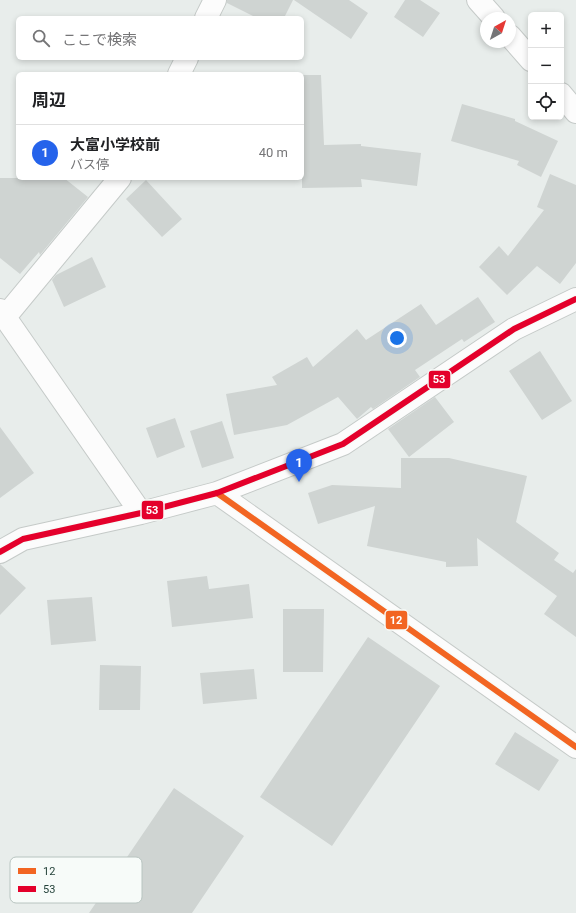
<!DOCTYPE html>
<html lang="ja">
<meta charset="utf-8">
<style>
body{margin:0;font-family:Roboto,"Noto Sans JP",sans-serif;background:#f2f2f2;color:#202124}
.controls{position:absolute;right:12px;top:12px;display:grid;overflow:hidden;border-radius:6px;box-shadow:0 2px 6px #0003}
.controls button{width:36px;height:36px;display:grid;place-items:center;padding:0;border:0;border-bottom:1px solid #e0e0e0;background:#fff;color:#202124;font:20px sans-serif}
.compass{position:absolute;left:480px;top:12px;width:36px;height:36px;border-radius:50%;background:#fff;box-shadow:0 2px 6px #0003;rotate:39deg}
.you{position:absolute;left:397px;top:338px;width:14px;height:14px;margin:-10px;border:3px solid #fff;border-radius:50%;background:#1a73e8;box-shadow:0 0 0 6px #1a73e833}
.badge{display:grid;place-items:center;width:26px;height:26px;border-radius:50%;background:#2563eb;color:#fff;font-size:13px;font-weight:700}
.pin{position:absolute;translate:-50% -33px;filter:drop-shadow(0 1px 2px #0008)}
.pin::after{content:'';position:absolute;top:21px;width:14px;height:12px;background:inherit;clip-path:polygon(0 0,100% 0,50% 100%)}
.list{margin:0;padding:0;list-style:none}
h2{display:flex;justify-content:space-between;align-items:center;height:52px;margin:0;padding:0 16px;font-size:17px}
h2 small{font-size:13px;font-weight:400;color:#757577}
.list li{display:grid;grid-template-columns:26px 1fr auto;gap:12px;align-items:center;box-sizing:border-box;height:56px;padding:0 16px;border-top:1px solid #e0e0e0}
.list b{display:block;font-size:15px;white-space:nowrap}
.list p{margin:0;font-size:13px;white-space:nowrap;color:#757577}
.list em{font-size:13px;font-style:normal;color:#757577}
.icon{flex:none;width:22px;height:22px;fill:none;stroke:currentColor;stroke-width:2;stroke-linecap:round;stroke-linejoin:round}
.map{position:relative;flex:none;width:576px;height:913px;overflow:hidden}
.search{position:absolute;background:#fff;box-shadow:0 2px 6px #0003;left:16px;top:16px;width:288px;height:44px;display:flex;align-items:center;gap:10px;box-sizing:border-box;padding:0 14px;border-radius:6px;color:#757577;font-size:15px}
.panel{position:absolute;background:#fff;box-shadow:0 2px 6px #0003;left:16px;top:72px;width:288px;height:108px;border-radius:6px}
.map>svg:first-child{display:block}
.building{fill:#cfd4d2}
.lines{fill:none;stroke-linecap:round;stroke-linejoin:round}
.minor-casing{stroke:#c5cac8;stroke-width:24}
.minor{stroke:#fcfcfc;stroke-width:22}
.bus-1-casing{stroke:#f7fbf9;stroke-width:9}
.bus-2-casing{stroke:#f7fbf9;stroke-width:9}
.bus-1{stroke:#f26522;stroke-width:6}
.bus-2{stroke:#e4002b;stroke-width:6}
.key{fill:#f7fbf9;stroke:#b8c4c0;stroke-width:1}
.key-label{font-size:11px;fill:#24423a}
.line-badge{stroke:#f7fbf9;stroke-width:1.5}
.badge-label{font-size:11px;text-anchor:middle;font-weight:bold;fill:#fff}
</style>
<div class="map">
<svg width="576" height="913" viewBox="0 0 576 913">
<rect width="100%" height="100%" fill="#e8edeb"/>
<path class="building" d="M227,0H293L284,18H257L227,3Z
M294,0H349L368,13L351,39Z
M405,0H420L440,13L423,37L394,17Z
M302,75H321L324,145L361,144V146L421,153L417,186L361,179L362,187L302,188Z
M462,104L515,119V121L558,141L541,177L517,165L519,161L451,141Z
M550,174L576,185V263L560,284L537,266L507,295L479,267L499,246L508,256L544,210L537,207Z
M0,178H64L88,197L40,255L39,252L20,274L0,258Z
M146,180L182,219L162,237L126,199Z
M92,257L106,287L64,307L52,280L56,275Z
M478,297L495,322L464,342L462,339L415,370L420,377L373,409L371,407L357,419L338,397L287,425L234,435L226,394L277,385L272,377L307,357L313,367L357,329L366,340L421,304L436,325Z
M540,351L572,401L542,420L509,371Z
M435,397L454,422L409,457L388,429Z
M175,418L185,447L157,458L146,428Z
M222,421L234,458L202,468L190,431Z
M0,427L34,473L0,498Z
M401,458H449L527,476L516,522L559,553L554,560L573,573L576,569V637L544,614L557,596L477,538L478,566L446,567V562L367,546L375,506L318,524L308,493L332,485L401,488Z
M0,564L26,588L0,615Z
M207,576L209,589L249,584L253,618L172,627L167,581Z
M92,597L96,641L51,645L47,600Z
M283,609H324L323,672H283Z
M368,637L440,686L332,846L260,797Z
M100,665L141,666L140,710H99Z
M254,669L257,699L203,704L200,673Z
M515,732L559,760L539,791L495,764Z
M174,788L244,836L192,913H89Z"/>
<g class="lines">
<defs>
<path id="minor" d="M478,0L494,18
M206,18L215,0
M510,36L531,60
M179,74L187,58
M561,94L576,112
M0,310L141,513
M5,317L120,178
M217,493L576,747
M0,552L23,539L141,513L217,493L343,444L514,329L576,299"/>
</defs>
<use href="#minor" class="minor-casing"/>
<use href="#minor" class="minor"/>
<defs>
<path id="bus-1" d="M217,493L576,747"/>
<path id="bus-2" d="M0,552L23,539L141,513L217,493L343,444L514,329L576,299"/>
</defs>
<use href="#bus-1" class="bus-1-casing"/>
<use href="#bus-2" class="bus-2-casing"/>
<use href="#bus-1" class="bus-1"/>
<use href="#bus-2" class="bus-2"/>
</g>
<rect x="10" y="857" width="132" height="46" rx="6" class="key"/>
<rect x="18" y="868" width="18" height="6" fill="#f26522"/>
<rect x="18" y="886" width="18" height="6" fill="#e4002b"/>
<g class="key-label">
<text x="43" y="875">12</text>
<text x="43" y="893">53</text>
</g>
<g class="line-badge">
<rect x="428" y="370" width="23" height="19" rx="4" fill="#e4002b"/>
<rect x="141" y="500" width="23" height="20" rx="4" fill="#e4002b"/>
<rect x="385" y="610" width="23" height="20" rx="4" fill="#f26522"/>
</g>
<g class="badge-label">
<text x="439" y="383">53</text>
<text x="152" y="514">53</text>
<text x="396" y="624">12</text>
</g>
</svg>
<div class="controls">
<button>+</button>
<button>−</button>
<button><svg class="icon" aria-label="locate" viewBox="0 0 24 24"><circle cx="12" cy="12" r="6"/><path d="M12 2v4M12 18v4M2 12h4M18 12h4"/></svg></button>
</div>
<svg class="compass" viewBox="-18 -18 36 36"><path d="M0-13l5 13h-10z" fill="#e53935"/><path d="M0 13l5-13h-10z" fill="#757577"/></svg>
<div class="you"></div>
<div class="pin badge" style="left:299px;top:482px">1</div>
<div class="search"><svg class="icon" aria-label="search" viewBox="0 0 24 24"><circle cx="10" cy="10" r="6"/><path d="M15 15l6 6"/></svg>ここで検索</div>
<section class="panel">
<h2>周辺<small></small></h2>
<ul class="list">
<li><span class="badge">1</span><div><b>大富小学校前</b><p>バス停</p></div><em>40 m</em></li>
</ul>
</section>
</div>
